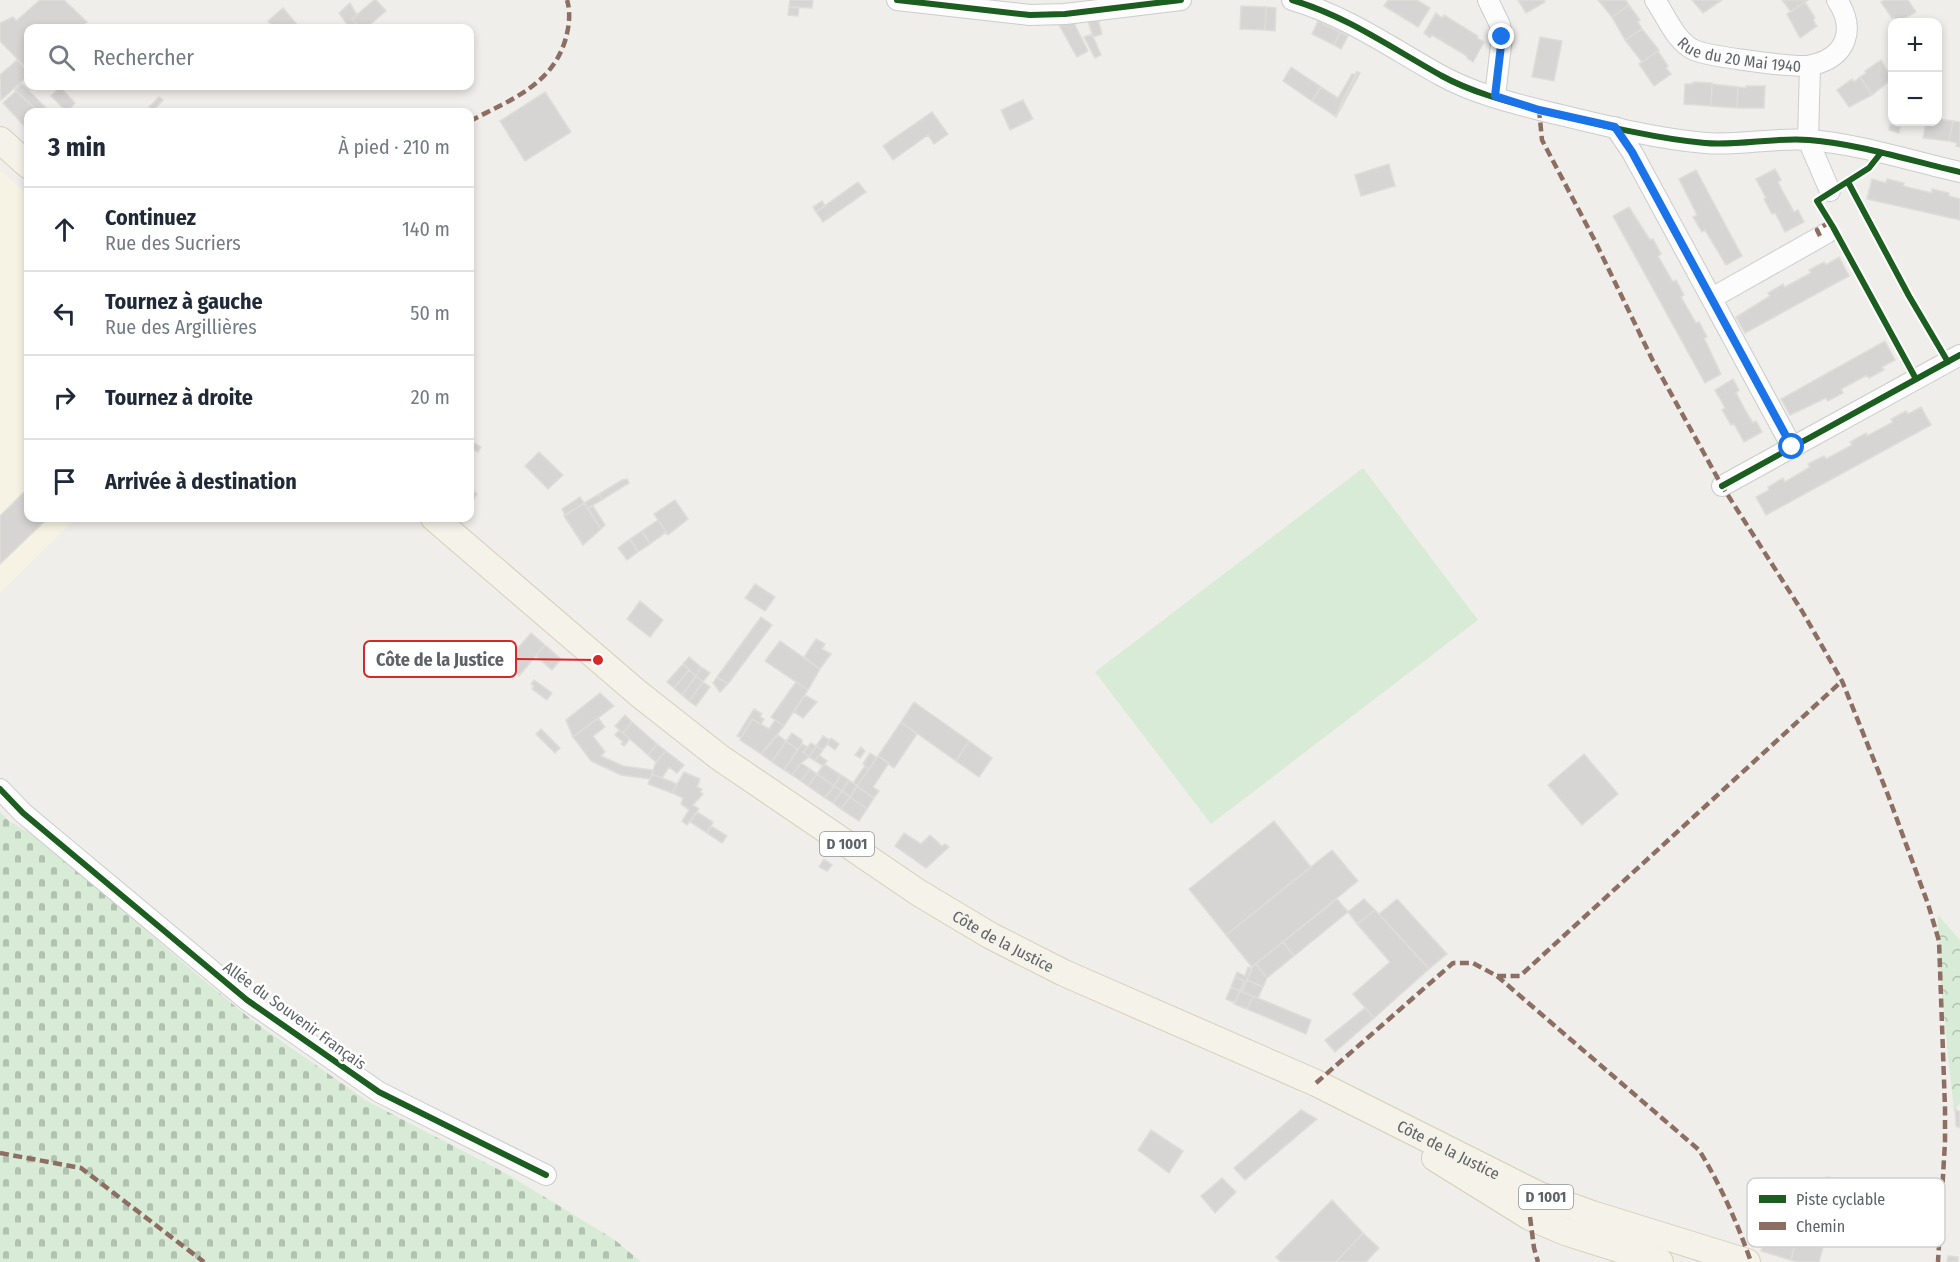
<!DOCTYPE html>
<html lang="fr">
<meta charset="utf-8">
<style>
body{margin:0;font-family:"Fira Sans Condensed",sans-serif;background:#f2f2f3;color:#1f2937}
.controls{position:absolute;right:18px;top:18px;display:grid;overflow:hidden;border-radius:12px;box-shadow:0 3px 9px #0003}
.controls button{width:54px;height:54px;display:grid;place-items:center;padding:0;border:0;border-bottom:2px solid #e0e1e3;background:#fff;color:#1f2937;font:30px sans-serif}
.stop{position:absolute;width:18px;height:18px;margin:-14px;border:4px solid #1a73e8;border-radius:50%;background:#fff}
.stop.end{background:#1a73e8;border-color:#fff;box-shadow:0 2px 6px #0008}
.list{margin:0;padding:0;list-style:none}
h2{display:flex;justify-content:space-between;align-items:center;height:78px;margin:0;padding:0 24px;font-size:26px}
h2 small{font-size:20px;font-weight:400;color:#747a83}
.list li{display:grid;grid-template-columns:39px 1fr auto;gap:18px;align-items:center;box-sizing:border-box;height:84px;padding:0 24px;border-top:2px solid #e0e1e3}
.list b{display:block;font-size:22px;white-space:nowrap}
.list p{margin:0;font-size:20px;white-space:nowrap;color:#747a83}
.list em{font-size:20px;font-style:normal;color:#747a83}
.icon{flex:none;width:33px;height:33px;fill:none;stroke:currentColor;stroke-width:2;stroke-linecap:round;stroke-linejoin:round}
.map{position:relative;flex:none;width:1960px;height:1262px;overflow:hidden}
.search{position:absolute;background:#fff;box-shadow:0 3px 9px #0003;left:24px;top:24px;width:450px;height:66px;display:flex;align-items:center;gap:15px;box-sizing:border-box;padding:0 21px;border-radius:12px;color:#747a83;font-size:22px}
.panel{position:absolute;background:#fff;box-shadow:0 3px 9px #0003;left:24px;top:108px;width:450px;height:414px;border-radius:12px}
.map>svg:first-child{display:block}
.commercial{fill:#f7f3e4}
.forest{fill:url(#forest-crowns)}
.cemetery{fill:url(#cemetery-stones)}
.pitch{fill:#d8ebd6}
.building{fill:#d6d5d3;stroke:#deddd9;stroke-width:1.5}
.lines{fill:none;stroke-linecap:round;stroke-linejoin:round}
.minor-casing{stroke:#cbcccc;stroke-width:22}
.major-casing{stroke:#d7ceb8;stroke-width:28}
.minor{stroke:#fdfcfc;stroke-width:20}
.major{stroke:#f4f2e9;stroke-width:26}
.quiet{stroke:#8d6e63;stroke-width:4.5;stroke-dasharray:9 4.5;stroke-linecap:butt}
.cycleway-casing{stroke:#fff;stroke-width:10}
.cycleway{stroke:#1b5e20;stroke-width:6}
.route{stroke:#1a73e8;stroke-width:8}
.labels{text-anchor:middle;stroke-width:5;stroke-linejoin:round;paint-order:stroke}
.shield{fill:#fff;stroke:#8f9295;stroke-width:1.5}
.shield-label{font-size:15px;font-weight:bold;fill:#5f6368}
.street-label{font-size:16px;fill:#5f6368;stroke:#fff}
.key{fill:#fff;stroke:#cfd0d2;stroke-width:1.5}
.key-label{font-size:16px;fill:#5f6368}
.leader{fill:none;stroke:#d62828;stroke-width:2}
.callout-dot{fill:#d62828;stroke:#fff;stroke-width:2}
.callout{fill:#fff;stroke:#d62828;stroke-width:2}
.callout-label{font-size:18px;text-anchor:middle;font-weight:bold;fill:#5f6368}
</style>
<div class="map">
<svg width="1960" height="1262" viewBox="0 0 1960 1262">
<defs>
<pattern id="forest-crowns" width="20" height="18" patternUnits="userSpaceOnUse" patternTransform="scale(1.5)"><rect width="20" height="18" fill="#d8ebd6"/><path d="M2 6a3 3 0 1 1 6 0M12 15a3 3 0 1 1 6 0" fill="none" stroke="#b2c2b1"/></pattern>
<pattern id="cemetery-stones" width="16" height="16" patternUnits="userSpaceOnUse" patternTransform="scale(1.5)"><rect width="16" height="16" fill="#d8ebd6"/><path d="M2 7V4a2 2 0 0 1 4 0v3zM10 15v-3a2 2 0 0 1 4 0v3z" fill="#b2c2b1"/></pattern>
</defs>
<rect width="100%" height="100%" fill="#efeeea"/>
<path class="commercial" d="M0,170L28,195V518H76L0,593Z"/>
<path class="forest" d="M1938,915L1960,940V1103L1954,1111L1939,968Z"/>
<path class="cemetery" d="M0,812L9,821L42,840L194,972L253,1021L367,1101L505,1173L615,1240L641,1262H0Z"/>
<path class="pitch" d="M1363,468L1478,620L1211,824L1095,672Z"/>
<path class="building" d="M40,0H64L87,22L81,28H28V70L0,41V23L13,17L16,21Z
M374,0H376L386,11L366,28H360L352,19Z
M790,0H813L812,8L789,7Z
M1388,0H1417L1430,8L1418,27L1384,6Z
M1518,0H1544L1545,2L1526,13Z
M1598,0H1626L1629,5L1612,17Z
M1692,0H1722L1703,13Z
M1782,0H1808L1791,12Z
M1885,0H1908L1916,12L1898,22L1894,17L1892,18L1881,2Z
M1805,2L1815,18L1813,20L1817,26L1800,38L1787,14Z
M350,3L357,15L352,19L360,28L342,27L347,24L339,13Z
M1629,5L1640,20L1638,22L1642,29L1625,40L1612,17Z
M1241,6L1266,7L1265,30L1240,29Z
M789,7H799L798,16L788,15Z
M1266,7L1276,8L1275,31L1265,30Z
M283,8L300,28H274L268,21Z
M1436,13L1442,18L1444,15L1478,36L1477,38L1484,42L1473,62L1467,58V56L1432,35L1430,38L1424,33Z
M1098,19L1102,34L1093,37L1088,21Z
M1318,21L1340,32L1334,45L1312,34Z
M1074,23L1088,51L1077,57L1059,25Z
M1642,29L1659,50L1642,62L1625,40Z
M1340,32L1348,36L1341,49L1334,45Z
M1092,34L1101,55L1095,58L1084,37Z
M1540,37L1562,41L1554,81L1532,77Z
M1658,51L1668,66L1666,68L1671,74L1654,86L1639,64Z
M17,60L28,72V76L1,100L0,75Z
M1881,60L1892,79L1872,95L1860,77L1866,73L1865,71Z
M1291,67L1321,87L1312,101L1283,81Z
M1357,71L1335,116L1312,101L1321,87L1338,98L1352,74L1355,75Z
M1358,72L1360,73L1336,117L1335,116Z
M1860,77L1872,95L1849,107L1837,90L1852,79L1854,82Z
M1693,82L1712,83L1711,106L1684,104L1685,84H1693Z
M21,83L50,112H39L15,90Z
M1712,84L1738,87L1737,108L1711,106Z
M1746,86H1765L1764,108H1737L1738,87L1746,88Z
M60,87L75,103L67,112L51,96Z
M16,91L39,112H28V130L3,103Z
M545,92L571,132L525,161L500,121Z
M159,97L163,100L153,111L149,107Z
M1023,100L1033,119L1010,130L1001,110Z
M932,112L948,134L934,144L928,135L893,160L883,146Z
M1938,119L1953,121L1949,141L1923,138L1926,122H1938Z
M1953,121L1960,122V147L1956,146L1957,143L1949,141Z
M1890,125L1900,127L1899,133L1889,130Z
M1389,164L1395,186L1361,196L1355,175Z
M1775,169L1781,180L1778,182L1782,190L1794,212L1798,210L1804,222L1785,232L1775,213L1772,214L1764,199L1766,198L1756,179Z
M1696,170L1742,256L1726,265L1705,230L1702,232L1693,217L1697,215L1679,179Z
M1872,179L1886,183L1887,179L1904,183L1903,186L1932,193V189L1949,193V196L1960,199V220L1867,199Z
M858,182L866,192L823,222L816,212Z
M822,201L825,206L816,212L813,207Z
M1629,207L1650,240L1653,239L1661,254L1658,256L1673,282L1676,280L1684,295L1681,297L1696,323L1699,322L1707,337L1704,338L1721,374L1705,383L1613,216Z
M1839,257L1849,276L1745,333L1736,317L1770,296L1768,293L1783,284L1785,287L1807,275L1811,273L1809,270L1824,262L1826,265Z
M1885,341L1895,360L1882,367L1884,370L1869,378L1867,375L1845,387L1841,389L1843,393L1828,401L1826,398L1790,415L1781,399Z
M1733,379L1739,390L1736,393L1748,415L1753,423L1756,421L1762,432L1744,442L1734,424L1731,425L1722,410L1725,408L1715,390Z
M1921,407L1931,425L1766,515L1756,497L1769,490L1768,487L1783,478L1785,482L1810,467L1808,464L1824,456L1826,459L1852,445L1850,442L1866,433L1867,436L1893,422L1891,419L1906,411L1908,414Z
M471,441L481,447L478,452L470,448Z
M539,452L563,475L548,489L525,466Z
M627,479L629,483L602,500L599,494L622,480Z
M470,487L477,494L472,501L470,499Z
M28,488V518H48L0,564V516Z
M599,494L602,500L588,508L584,503Z
M580,497L584,503L565,515L562,509Z
M675,500L688,519L668,535L654,514Z
M584,503L601,529L583,545L564,516Z
M593,506L605,525L601,529L588,508Z
M658,520L668,535L665,533L650,544L642,531Z
M642,531L650,544L638,552L630,539Z
M630,539L638,552L627,560L618,548Z
M755,584L775,597L765,611L745,598Z
M640,601L663,620L650,637L627,619Z
M761,617L772,625L728,684L717,677Z
M531,633L545,645L519,676L505,663Z
M816,639L825,644L822,649L831,654L820,669L804,657Z
M780,641L820,669L808,690L765,661Z
M545,645L561,659L552,670L536,656Z
M689,657L701,667L696,676L683,664Z
M683,664L689,670L674,688L667,682Z
M701,667L710,673L703,682L696,676Z
M689,670L696,676L682,695L674,688Z
M696,676L703,682L689,701L682,695Z
M717,677L728,684L720,692L713,683Z
M534,680L552,693L547,700L532,689L534,686L531,684Z
M703,682L710,687L696,706L689,701Z
M796,682L808,690L784,726L771,717Z
M600,693L614,706L573,737L566,720Z
M805,695L817,702L803,718L794,712Z
M914,702L969,741L956,761L901,722Z
M754,709L762,714L760,717L764,719L761,724L752,719L741,738L737,736Z
M625,715L632,722L623,733L615,726Z
M598,718L605,727L593,736L605,752L601,756L623,766L653,770L650,779L621,775L591,761L573,737Z
M752,719L769,729L775,720L784,726L761,754L740,740Z
M632,722L657,744L648,755L623,733Z
M901,722L917,734L894,768L878,756Z
M541,729L560,748L555,753L536,734Z
M619,730L630,739L624,746L621,744L623,742L615,735Z
M792,733L802,740V744L798,750L786,741Z
M778,735L786,741L772,762L761,754Z
M823,736L830,740L823,750L816,746Z
M831,738L839,744L835,750L827,744Z
M786,741L798,750L784,770L772,762Z
M969,741L992,758L979,777L956,761Z
M811,743L816,746L809,757L803,752Z
M657,744L666,751L656,762L648,755Z
M802,744L808,747L803,752L809,757L801,763L792,775L784,770Z
M816,746L823,750L815,761L809,757Z
M861,747L865,751L860,758L855,755Z
M666,751L684,765L677,773L669,767L662,778L652,774L656,762Z
M870,753L877,758L869,769L863,764Z
M1584,754L1618,794L1582,825L1548,785Z
M819,755L827,761L823,766L815,761Z
M878,756L889,763L873,787L879,791L874,798L857,786Z
M801,763L810,769L801,781L792,775Z
M824,764L841,775L834,786L817,774Z
M865,766L869,769L857,786L853,783Z
M810,769L817,774L808,786L801,781Z
M684,772L700,779L697,787L702,789L700,792L703,794L693,805L699,809L687,825L682,821L689,810L681,804L683,798L672,793Z
M652,774L677,784L672,793L648,784Z
M817,774L834,786L825,798L808,786Z
M841,775L849,780L842,791L834,786Z
M849,780L857,786L850,797L842,791Z
M834,786L842,791L833,803L825,798Z
M857,786L874,798L867,809L850,797Z
M842,791L850,797L841,809L833,803Z
M850,797L867,809L859,821L841,809Z
M697,812L713,822L707,833L690,822Z
M1274,821L1311,867L1226,935L1189,889Z
M711,826L727,836L722,843L707,833Z
M904,833L921,844L930,835L942,846L945,844L949,847L926,868L895,846Z
M1332,850L1358,881L1252,967L1226,935Z
M824,859L832,865L827,871L819,867Z
M1337,899L1348,912L1294,956L1283,942Z
M1364,899L1375,910L1357,924L1348,912Z
M1397,899L1447,954L1429,969L1379,914Z
M1375,910L1429,969L1374,1018L1353,994L1390,962L1357,924Z
M1283,942L1294,956L1267,978L1256,964Z
M1256,964L1267,978L1263,987L1247,980L1252,967Z
M1248,967L1252,969L1242,992L1253,996L1247,1009L1234,1004L1244,981L1235,977L1237,972L1245,976Z
M1235,977L1244,981L1240,991L1231,987Z
M1247,980L1263,987L1258,998L1242,992Z
M1231,987L1240,991L1235,1003L1226,999Z
M1253,996L1311,1020L1306,1034L1247,1009Z
M1365,1008L1374,1018L1335,1052L1325,1040Z
M1955,1109L1960,1112V1128L1956,1126Z
M1301,1110L1317,1119L1245,1180L1234,1168Z
M1151,1130L1183,1151L1169,1173L1138,1150Z
M1826,1177L1851,1180L1849,1198L1836,1197V1193L1824,1192Z
M1222,1178L1236,1192L1215,1213L1201,1196Z
M1786,1195L1804,1197L1797,1238L1791,1260L1761,1251L1766,1234L1775,1237L1777,1233L1783,1236L1784,1222L1788,1212L1784,1211Z
M1332,1200L1363,1233L1336,1262H1281L1276,1257Z
M1799,1225L1807,1228L1804,1238L1824,1244L1819,1262H1797L1791,1260Z
M1363,1233L1379,1248L1366,1262H1336Z
M1948,1256L1958,1257V1262H1947Z"/>
<g class="lines">
<defs>
<g id="minor">
<path d="M897,0L1030,15L1065,14L1181,0"/>
<path d="M1292,0C1347,16 1393,49 1442,76C1471,92 1508,102 1540,110C1594,123 1650,138 1705,143C1739,146 1775,137 1809,140C1860,144 1911,161 1960,172"/>
<path d="M1488,0L1500,25L1502,37L1495,96"/>
<path id="s1" d="M1655,0C1666,16 1676,42 1694,50C1707,56 1799,69 1812,65C1847,57 1856,29 1837,0"/>
<path d="M1810,66L1808,140L1830,191"/>
<path d="M1615,127L1632,152L1792,447"/>
<path d="M1712,298L1827,233"/>
<path d="M1722,486L1960,355"/>
<path d="M0,789L23,813L247,1000L379,1092L546,1175"/>
</g>
<g id="major">
<path d="M0,140L28,165"/>
<path id="s2" d="M434,518L639,694L719,757L919,893L991,936L1064,973L1316,1083L1539,1195L1592,1214L1747,1262"/>
<path d="M1435,1158L1530,1217L1565,1232L1660,1262"/>
</g>
</defs>
<use href="#minor" class="minor-casing"/>
<use href="#major" class="major-casing"/>
<use href="#minor" class="minor"/>
<use href="#major" class="major"/>
<path class="quiet" d="M1539,109L1542,140L1594,239L1653,361L1722,486L1802,611L1842,681L1888,795L1928,904L1939,941L1945,1108V1142L1938,1262
M470,121C508,101 551,86 565,41C569,28 571,13 567,0
M1820,236L1817,230L1830,222
M1497,976L1699,1150C1721,1186 1737,1222 1751,1262
M1316,1083L1453,963H1473L1497,976H1520L1842,681
M0,1153L81,1168L204,1262
M1530,1217L1534,1248L1538,1262"/>
<defs>
<path id="cycleway" d="M897,0L1030,15L1065,14L1181,0
M1292,0C1347,16 1393,49 1442,76C1471,92 1508,102 1540,110C1594,123 1650,138 1705,143C1739,146 1775,137 1809,140C1860,144 1911,161 1960,172
M1880,154L1869,168L1817,201L1833,227L1916,379
M1848,182L1909,296L1948,362
M1722,486L1960,355
M0,789L23,813L247,1000L379,1092L546,1175"/>
</defs>
<use href="#cycleway" class="cycleway-casing"/>
<use href="#cycleway" class="cycleway"/>
</g>
<g class="lines">
<path class="route" d="M1502,37L1495,96L1539,110L1615,127L1632,152L1792,447"/>
</g>
<g class="labels">
<g class="shield">
<rect x="820" y="832" width="54" height="24" rx="4.5"/>
<rect x="1519" y="1185" width="54" height="24" rx="4.5"/>
</g>
<g class="shield-label">
<text x="847" y="849">D 1001</text>
<text x="1546" y="1202">D 1001</text>
</g>
<g class="street-label">
<text dy="6" stroke="none"><textPath href="#s1" startOffset="110">Rue du 20 Mai 1940</textPath></text>
<text dy="6" stroke="none"><textPath href="#s2" startOffset="711">Côte de la Justice</textPath></text>
<text transform="translate(295 1015) rotate(36)" y="6">Allée du Souvenir Français</text>
<text dy="6" stroke="none"><textPath href="#s2" startOffset="1203">Côte de la Justice</textPath></text>
</g>
</g>
<rect x="1747" y="1178" width="198" height="69" rx="9" class="key"/>
<rect x="1759" y="1195" width="27" height="8" fill="#1b5e20"/>
<rect x="1759" y="1222" width="27" height="8" fill="#8d6e63"/>
<g class="key-label">
<text x="1796" y="1205">Piste cyclable</text>
<text x="1796" y="1232">Chemin</text>
</g>
<path class="leader" d="M598 660L516 659"/>
<circle class="callout-dot" cx="598" cy="660" r="6"/>
<rect class="callout" x="364" y="641" width="152" height="36" rx="6"/>
<g class="callout-label">
<text x="440" y="666">Côte de la Justice</text>
</g>
</svg>
<div class="controls">
<button>+</button>
<button>−</button>
</div>
<div class="stop" style="left:1792px;top:447px"></div>
<div class="stop end" style="left:1502px;top:37px"></div>
<div class="search"><svg class="icon" aria-label="search" viewBox="0 0 24 24"><circle cx="10" cy="10" r="6"/><path d="M15 15l6 6"/></svg>Rechercher</div>
<section class="panel">
<h2>3 min<small>À pied · 210 m</small></h2>
<ul class="list">
<li><svg class="icon" aria-label="ahead" viewBox="0 0 24 24"><path d="M12 20V5M6 11l6-6 6 6"/></svg><div><b>Continuez</b><p>Rue des Sucriers</p></div><em>140 m</em></li>
<li><svg class="icon" aria-label="left" viewBox="0 0 24 24"><path d="M17 20v-9H6M10 6l-5 5 5 5"/></svg><div><b>Tournez à gauche</b><p>Rue des Argillières</p></div><em>50 m</em></li>
<li><svg class="icon" aria-label="right" viewBox="0 0 24 24"><path d="M7 20v-9h11M14 6l5 5-5 5"/></svg><div><b>Tournez à droite</b></div><em>20 m</em></li>
<li><svg class="icon" aria-label="arrive" viewBox="0 0 24 24"><path d="M6 21V4h12l-3 4 3 4H6"/></svg><div><b>Arrivée à destination</b></div></li>
</ul>
</section>
</div>
